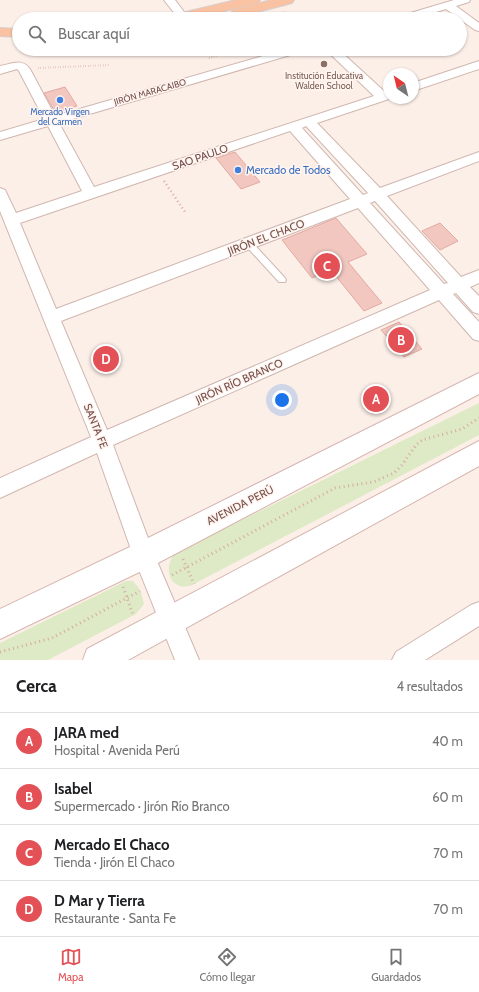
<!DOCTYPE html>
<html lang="es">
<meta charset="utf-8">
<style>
body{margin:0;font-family:Cabin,sans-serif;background:#f2f2f2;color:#202124}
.compass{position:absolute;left:383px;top:68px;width:36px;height:36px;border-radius:50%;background:#fff;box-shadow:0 1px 3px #0004;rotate:325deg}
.you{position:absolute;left:282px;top:400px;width:14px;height:14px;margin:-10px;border:3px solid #fff;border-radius:50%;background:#1a73e8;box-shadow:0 0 0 6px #1a73e833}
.badge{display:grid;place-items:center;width:26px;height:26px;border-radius:50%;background:#e35055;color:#fff;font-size:13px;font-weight:700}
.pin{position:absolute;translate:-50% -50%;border:2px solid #fff;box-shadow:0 1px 4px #0006}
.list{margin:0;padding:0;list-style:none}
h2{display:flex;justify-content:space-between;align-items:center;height:52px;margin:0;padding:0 16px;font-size:17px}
h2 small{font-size:13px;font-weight:400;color:#757577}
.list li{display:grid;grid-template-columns:26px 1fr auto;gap:12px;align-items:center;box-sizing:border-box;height:56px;padding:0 16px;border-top:1px solid #e0e0e0}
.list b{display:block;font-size:15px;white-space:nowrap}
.list p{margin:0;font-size:13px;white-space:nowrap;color:#757577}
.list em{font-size:13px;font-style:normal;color:#757577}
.icon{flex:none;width:22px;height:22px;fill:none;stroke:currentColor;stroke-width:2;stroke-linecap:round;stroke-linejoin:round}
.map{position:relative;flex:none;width:479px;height:660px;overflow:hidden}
.search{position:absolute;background:#fff;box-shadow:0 1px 3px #0004;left:12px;right:12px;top:12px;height:44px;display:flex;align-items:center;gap:10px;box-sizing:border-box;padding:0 14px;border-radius:22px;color:#757577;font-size:15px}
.sheet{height:276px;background:#fff}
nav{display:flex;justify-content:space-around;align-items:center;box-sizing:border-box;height:56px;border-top:1px solid #e0e0e0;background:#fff;font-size:11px;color:#757577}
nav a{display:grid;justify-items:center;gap:2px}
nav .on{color:#e35055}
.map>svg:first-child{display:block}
.green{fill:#deeac6}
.building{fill:#f1c7c0;stroke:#e4a9a1}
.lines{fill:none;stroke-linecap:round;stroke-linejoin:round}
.lane-casing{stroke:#d0b7b0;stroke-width:2}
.street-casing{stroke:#d0b7b0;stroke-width:2}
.secondary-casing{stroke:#d6b7b0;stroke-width:2}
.primary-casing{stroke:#d9cecd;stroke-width:2}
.path-far2{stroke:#d7aaa3;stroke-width:2;stroke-dasharray:0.5 2;stroke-linecap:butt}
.path-far1{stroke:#d7aaa3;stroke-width:2.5;stroke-dasharray:1 3;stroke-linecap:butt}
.path{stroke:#d7aaa3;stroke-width:3;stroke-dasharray:1 3.5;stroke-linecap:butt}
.lane{fill:#fff;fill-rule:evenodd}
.street{fill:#fff;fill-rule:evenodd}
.secondary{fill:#fff;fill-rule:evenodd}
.primary{fill:#f9c2a2;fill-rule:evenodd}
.education-dot{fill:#8d6e63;stroke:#fff4ef;stroke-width:1.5}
.shop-dot{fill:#3f7fe0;stroke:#fff4ef;stroke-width:1.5}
.labels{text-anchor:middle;stroke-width:3;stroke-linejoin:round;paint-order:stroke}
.far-education-label{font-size:9px;fill:#785e54;stroke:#fff4ef}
.far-street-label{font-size:9px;fill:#76504c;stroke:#fff4ef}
.far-shop-label{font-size:9px;fill:#366cbe;stroke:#fff4ef}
.street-label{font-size:11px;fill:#76504c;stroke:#fff4ef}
.shop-label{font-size:11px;fill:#366cbe;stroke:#fff4ef;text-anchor:start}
</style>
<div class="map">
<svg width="479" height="660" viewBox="0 0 479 660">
<rect width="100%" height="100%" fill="#fcefe8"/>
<path class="green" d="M479,403V435L190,586C187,586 182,587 180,586C165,581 167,562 175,553Z
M126,581H133C140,588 142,595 144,604L136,614L48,660H0V643Z"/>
<path class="building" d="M65,87L77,106L58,112L54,110L44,93Z
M235,152L260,182L241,189L216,158Z
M336,218L367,254L348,262L382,303L364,311L331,270L312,278L282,240Z
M440,223L458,241L440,250L422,231Z
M399,322L422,349L404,357L381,330Z"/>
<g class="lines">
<defs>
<path id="lane" d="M248,240L251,241L285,278L286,280L285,282H279L245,245L244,243Z"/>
<path id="street" d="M164,0H175L188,17L187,19H179Z
M454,0H470L469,2L456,6L479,23V31L475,30L446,9L413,19H395L397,17Z
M226,13C235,14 245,15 254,16C267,16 290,7 300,19L222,18L221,16L222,14Z
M287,49H306L304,51L59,123L94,187L374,96L325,49H338L385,92L389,91V98H392L317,123L380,188L479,152V161L387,196L461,277L479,270V283L470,287L479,296V314L473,312L456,293L453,294L479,322V341L473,339L439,300L113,445L154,554L199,660H175L133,555L97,453L0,498V478L91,437L0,211V188L5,190L16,213L82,191L48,126L0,140V132L44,119L19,71L17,69L0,74V66C12,64 22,58 30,69L55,116ZM306,126L368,193L363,195L302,128ZM290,131L350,199L56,309L20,223ZM375,201L448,283L444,284L370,203ZM358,208L430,290L107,430L61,321Z
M479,61V69L413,91V83Z
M479,602V626L425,660H392L396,652L471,605Z"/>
<path id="secondary" d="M479,373V394L154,565L0,639V609L134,545Z
M479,441V466L128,660H83L87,649Z"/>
<path id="primary" d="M236,0H260L258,3L192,19H167L169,16Z
M271,0H294L292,3L238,17L233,16L231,13L233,10Z
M0,28L19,29V37L0,36Z"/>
</defs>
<use href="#lane" class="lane-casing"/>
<use href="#street" class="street-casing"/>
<use href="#secondary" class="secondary-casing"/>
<use href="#primary" class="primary-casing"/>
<path class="path-far2" d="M209,58L239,49
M38,68L110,65"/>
<path class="path-far1" d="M164,181L185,212"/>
<path class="path" d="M183,559L194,584
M172,575L335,488L373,482L394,473L402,465L416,445L422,440L462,429L479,418
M123,587L133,615
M0,652L52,638L140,591"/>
<use href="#lane" class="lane"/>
<use href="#street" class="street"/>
<use href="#secondary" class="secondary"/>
<use href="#primary" class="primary"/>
</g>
<circle class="education-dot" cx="324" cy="64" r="4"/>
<g class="shop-dot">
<circle cx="60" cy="100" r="4"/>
<circle cx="238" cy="170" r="4"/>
</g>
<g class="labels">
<g class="far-education-label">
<text x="324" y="79">Institución Educativa<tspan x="324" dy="10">Walden School</tspan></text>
</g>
<g class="far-street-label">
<text transform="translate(150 92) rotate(-16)" y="3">JIRÓN MARACAIBO</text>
</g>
<g class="far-shop-label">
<text x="60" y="115">Mercado Virgen<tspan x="60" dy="10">del Carmen</tspan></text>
</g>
<g class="street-label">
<text transform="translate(200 157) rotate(-19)" y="4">SAO PAULO</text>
<text transform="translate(266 237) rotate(-21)" y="4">JIRÓN EL CHACO</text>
<text transform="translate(239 381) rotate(-24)" y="4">JIRÓN RÍO BRANCO</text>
<text transform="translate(96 426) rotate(68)" y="4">SANTA FE</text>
<text transform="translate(240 505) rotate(-27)" y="4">AVENIDA PERÚ</text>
</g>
<g class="shop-label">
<text x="246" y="174">Mercado de Todos</text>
</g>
</g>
</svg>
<svg class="compass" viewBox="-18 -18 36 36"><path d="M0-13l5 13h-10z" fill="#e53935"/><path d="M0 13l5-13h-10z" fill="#757577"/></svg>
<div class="you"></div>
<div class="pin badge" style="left:376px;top:399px">A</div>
<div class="pin badge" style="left:401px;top:340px">B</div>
<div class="pin badge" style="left:327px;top:266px">C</div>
<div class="pin badge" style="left:106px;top:359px">D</div>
<div class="search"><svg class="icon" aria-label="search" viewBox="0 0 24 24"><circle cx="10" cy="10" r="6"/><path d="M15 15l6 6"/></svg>Buscar aquí</div>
</div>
<section class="sheet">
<h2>Cerca<small>4 resultados</small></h2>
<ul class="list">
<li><span class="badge">A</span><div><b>JARA med</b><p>Hospital · Avenida Perú</p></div><em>40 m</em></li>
<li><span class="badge">B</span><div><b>Isabel</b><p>Supermercado · Jirón Río Branco</p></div><em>60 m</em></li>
<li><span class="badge">C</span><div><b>Mercado El Chaco</b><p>Tienda · Jirón El Chaco</p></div><em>70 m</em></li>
<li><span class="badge">D</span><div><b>D Mar y Tierra</b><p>Restaurante · Santa Fe</p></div><em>70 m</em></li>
</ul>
</section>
<nav>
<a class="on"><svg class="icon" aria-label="map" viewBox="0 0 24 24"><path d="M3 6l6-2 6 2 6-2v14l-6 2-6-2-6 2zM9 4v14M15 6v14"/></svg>Mapa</a>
<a><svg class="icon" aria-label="directions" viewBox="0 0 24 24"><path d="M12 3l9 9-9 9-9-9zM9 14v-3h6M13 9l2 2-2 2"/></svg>Cómo llegar</a>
<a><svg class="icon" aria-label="saved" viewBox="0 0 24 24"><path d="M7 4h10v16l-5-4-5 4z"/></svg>Guardados</a>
</nav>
